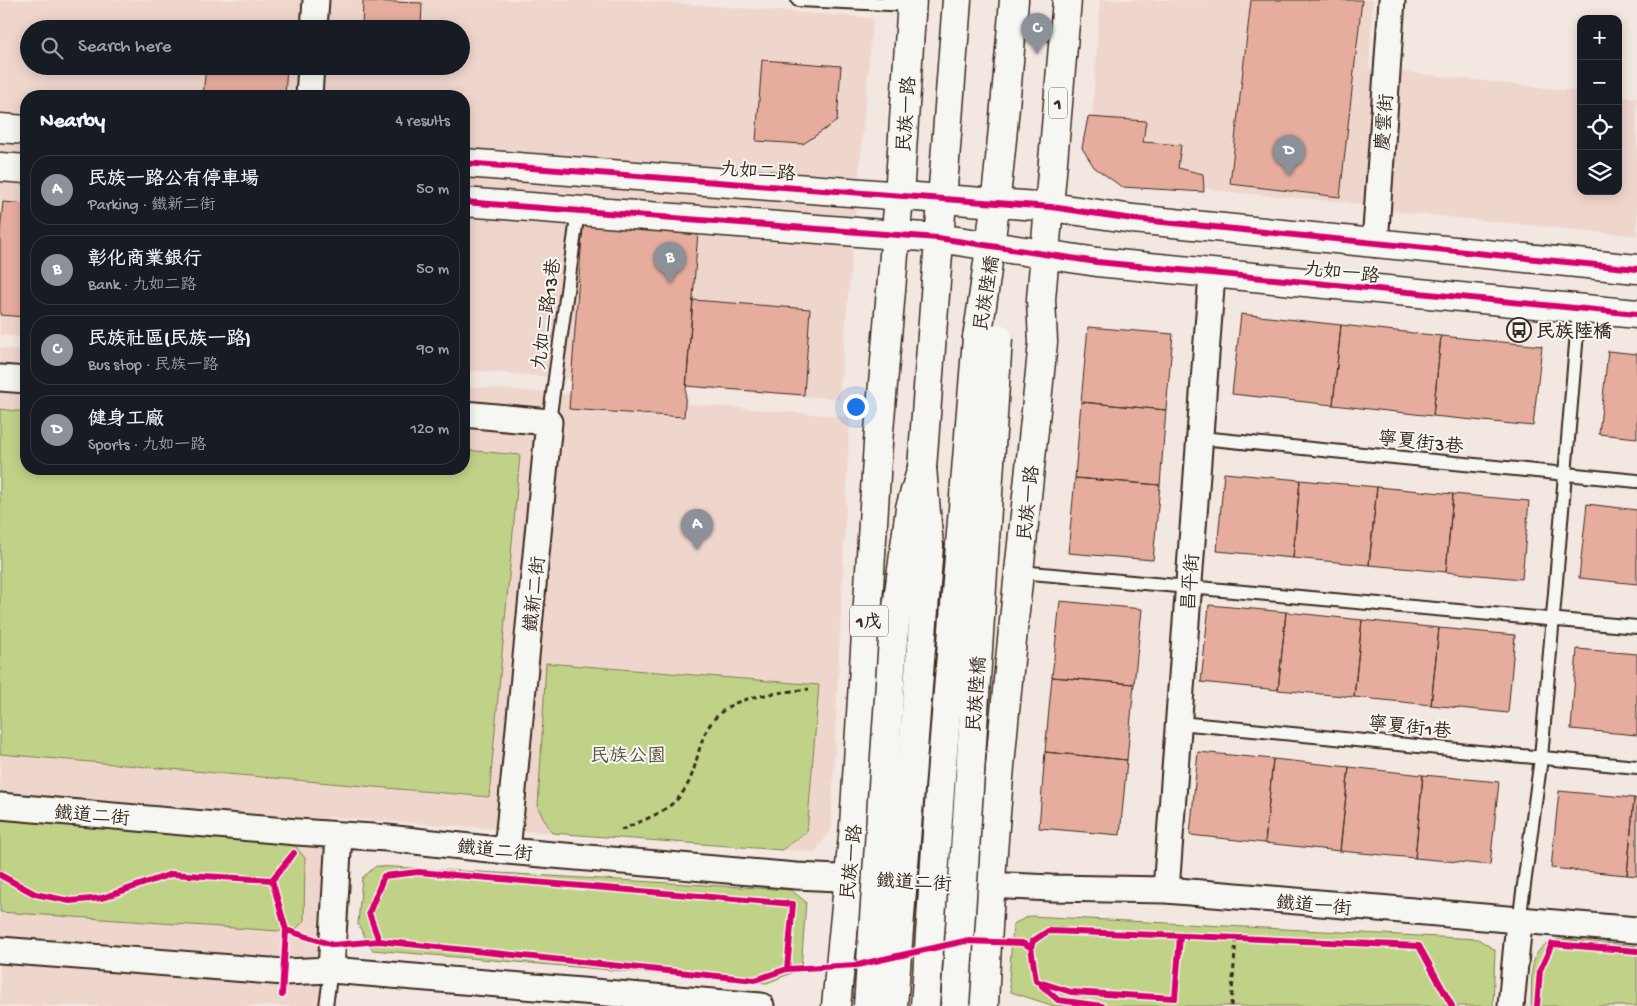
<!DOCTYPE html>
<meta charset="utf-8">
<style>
body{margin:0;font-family:"Gochi Hand","LXGW WenKai TC",sans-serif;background:#242831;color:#f1f3f6}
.controls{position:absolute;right:15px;top:15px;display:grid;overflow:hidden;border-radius:10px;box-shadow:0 2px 12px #0003}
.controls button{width:45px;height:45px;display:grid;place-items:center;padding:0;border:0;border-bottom:1px solid #363941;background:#171b24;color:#f1f3f6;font:25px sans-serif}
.you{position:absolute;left:855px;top:406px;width:18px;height:18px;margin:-12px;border:4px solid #fff;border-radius:50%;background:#1a73e8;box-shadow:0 0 0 8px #1a73e833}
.badge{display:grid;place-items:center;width:32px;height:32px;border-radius:50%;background:#8c9099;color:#fff;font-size:16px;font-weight:700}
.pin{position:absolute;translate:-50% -41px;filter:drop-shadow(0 1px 2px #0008)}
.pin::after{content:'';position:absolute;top:26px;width:18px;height:15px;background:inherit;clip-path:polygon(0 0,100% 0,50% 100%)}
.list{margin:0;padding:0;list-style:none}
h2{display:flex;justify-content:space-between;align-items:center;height:65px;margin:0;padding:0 20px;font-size:21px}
h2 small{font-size:16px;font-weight:400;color:#9ea1a6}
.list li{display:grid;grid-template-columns:32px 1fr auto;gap:15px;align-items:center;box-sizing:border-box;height:70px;margin:0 10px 10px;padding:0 10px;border:1px solid #363941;border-radius:20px}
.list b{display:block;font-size:19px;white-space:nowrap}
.list p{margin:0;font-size:16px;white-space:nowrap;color:#9ea1a6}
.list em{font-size:16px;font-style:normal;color:#9ea1a6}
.icon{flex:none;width:28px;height:28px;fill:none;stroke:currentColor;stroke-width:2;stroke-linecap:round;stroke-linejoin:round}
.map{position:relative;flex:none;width:1637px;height:1006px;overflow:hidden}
.search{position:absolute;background:#171b24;box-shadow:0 2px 12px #0003;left:20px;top:20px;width:450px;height:55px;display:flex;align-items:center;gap:12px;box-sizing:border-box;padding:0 18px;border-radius:28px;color:#9ea1a6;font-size:19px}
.panel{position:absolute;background:#171b24;box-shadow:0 2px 12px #0003;left:20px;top:90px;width:450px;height:385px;border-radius:20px}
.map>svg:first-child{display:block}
.built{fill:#efd6cd;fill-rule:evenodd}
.green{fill:#c0d287;stroke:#7e7e52}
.building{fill:#e6ad9f;stroke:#3b2a1e}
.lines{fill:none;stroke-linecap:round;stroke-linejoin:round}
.lane-casing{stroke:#3b2a1e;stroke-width:16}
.street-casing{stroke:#3b2a1e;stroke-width:29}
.secondary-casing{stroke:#3b2a1e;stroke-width:31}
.primary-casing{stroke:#3b2a1e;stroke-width:31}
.path{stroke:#3b2a1e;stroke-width:3;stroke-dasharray:5 4;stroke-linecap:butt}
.lane{stroke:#f6f6f2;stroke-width:12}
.street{stroke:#f6f6f2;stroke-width:25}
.secondary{stroke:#f6f6f2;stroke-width:28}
.primary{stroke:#f6f6f2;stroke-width:28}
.secondary-bridge-casing{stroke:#3b2a1e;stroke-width:31;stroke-linecap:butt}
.primary-bridge-casing{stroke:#3b2a1e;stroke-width:31;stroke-linecap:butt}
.secondary-bridge{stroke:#f6f6f2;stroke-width:28}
.primary-bridge{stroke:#f6f6f2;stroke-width:28}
.cycleway-casing{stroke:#f6f6f2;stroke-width:9}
.cycleway{stroke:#d6006c;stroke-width:6}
.labels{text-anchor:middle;stroke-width:4;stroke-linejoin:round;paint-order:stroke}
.shield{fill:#f6f6f2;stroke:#73675e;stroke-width:1}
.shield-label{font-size:18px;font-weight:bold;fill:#3b2a1e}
.street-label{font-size:19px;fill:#3b2a1e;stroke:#f6f6f2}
.poi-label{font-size:19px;font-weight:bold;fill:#3b2a1e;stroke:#f6f6f2;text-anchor:start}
.park-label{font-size:19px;fill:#5c5438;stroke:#f6f6f2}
</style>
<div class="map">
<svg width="1637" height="1006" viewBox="0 0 1637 1006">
<rect width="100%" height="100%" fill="#f3e7e1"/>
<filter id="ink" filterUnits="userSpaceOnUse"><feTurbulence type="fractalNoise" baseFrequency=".02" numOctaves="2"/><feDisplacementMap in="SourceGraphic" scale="10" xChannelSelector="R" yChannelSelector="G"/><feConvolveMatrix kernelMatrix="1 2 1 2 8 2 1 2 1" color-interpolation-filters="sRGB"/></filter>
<g filter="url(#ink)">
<path class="built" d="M0,0H630L873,18L839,399L464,370V96H26V337L0,335ZM29,29H461V66H29Z
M1100,0H1373L1369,68L1581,92V191H1618V96L1637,98V236L1399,212L1346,202L1227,192L1109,170L1091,133Z
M0,348L26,350V469H464V386L850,417L831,830L815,852L328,817L320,1006H0Z"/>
<path class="green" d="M0,409L26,412V469H464V450L520,455L489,797L0,754Z
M546,663L819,685L807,832L782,850L552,833L538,808Z
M0,816L290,840L305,858L304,921L293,932L0,912Z
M376,866L791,890L806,902L801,969L767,983L372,950L358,924L362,878Z
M1030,916L1478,939L1495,950L1493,1006H1054L1011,992L1009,980L1013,924Z
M1560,939L1637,946V1006H1531C1533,977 1525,946 1560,939Z"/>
<path class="building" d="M1251,0H1362L1340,197L1230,184Z
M363,1L422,3L421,29H362Z
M210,20L290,27V29H209Z
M762,60L841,66L837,121L803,144L756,141Z
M206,66H287L285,96H203Z
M1088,117L1146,121L1143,142L1181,145L1178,168L1203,174L1204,192L1122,187L1094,167L1082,148Z
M3,202L26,204V317L0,315V232Z
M583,224L698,232L684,417L569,409Z
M693,300L810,309L804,395L686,386Z
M1241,314L1341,325L1333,405L1232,394Z
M1341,325L1441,336L1433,416L1333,405Z
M1088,327L1173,334L1166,410L1081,402Z
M1441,336L1542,346L1533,426L1433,416Z
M1608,351L1637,354V438L1599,434Z
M1081,402L1166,410L1160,485L1075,478Z
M1224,473L1300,480L1293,558L1217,551Z
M1075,478L1160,485L1153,560L1068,553Z
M1300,480L1377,487L1369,565L1293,558Z
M1377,487L1453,494L1446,572L1369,565Z
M1453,494L1529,501L1522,579L1446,572Z
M1587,504L1637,510V584L1579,578Z
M1060,601L1142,609L1134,684L1052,677Z
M1209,605L1286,612L1278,690L1201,682Z
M1286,612L1362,620L1354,697L1278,690Z
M1362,620L1439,628L1431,705L1354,697Z
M1439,628L1515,635L1508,713L1431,705Z
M1577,649L1637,654V735L1571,729Z
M1052,677L1134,684L1127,760L1045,752Z
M1045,752L1127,760L1120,835L1039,828Z
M1198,752L1273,759L1265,843L1190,835Z
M1273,759L1349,767L1340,851L1265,843Z
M1349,767L1423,775L1415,858L1340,851Z
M1423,775L1499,782L1490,865L1415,858Z
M1559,791L1634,798L1627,875L1551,868Z
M1634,798L1637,799V876L1627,875Z"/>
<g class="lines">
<defs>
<path id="lane" d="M798,0L912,5
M549,422L578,211
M1201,438L1637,481
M1020,572L1637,627
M1179,723L1637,767
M1519,922L1541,758L1579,309
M326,1006L331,970"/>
<path id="street" d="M314,29L316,0
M309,96L311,66
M1375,244L1392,0
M0,378L26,380
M464,414L549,422L507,851
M0,806L297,832L387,838L507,851L796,876L1051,888L1166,890L1637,930
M1166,890L1212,274
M0,950L284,972L331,970L761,1006
M331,970L339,835
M1511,1006L1519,922"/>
<path id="secondary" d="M0,128L26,130
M464,163L996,203
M0,167L26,169
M464,202L896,235"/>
<path id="primary" d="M996,203L1051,207L1133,219L1637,269
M896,235L938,238L1097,262L1637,314
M977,338C995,226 1005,114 1014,0
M922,468L957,0
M836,1006L854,826L878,443L899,196L912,0
M984,1006C993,784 1021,563 1043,342L1041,299L1067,0"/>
</defs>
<use href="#lane" class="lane-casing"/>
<use href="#street" class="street-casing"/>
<use href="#secondary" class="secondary-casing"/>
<use href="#primary" class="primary-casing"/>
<path class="path" d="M621,830C641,821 666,813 680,796C704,767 691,732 728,707C746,695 787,692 809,689
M1231,1006L1236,938"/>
<use href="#lane" class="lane"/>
<use href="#street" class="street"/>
<use href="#secondary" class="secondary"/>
<use href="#primary" class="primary"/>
<defs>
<path id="secondary-bridge" d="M893,1006L929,546L922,468
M925,1006L941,776L977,338"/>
<path id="primary-bridge" d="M868,1006L893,639L910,508L922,468
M955,1006L998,338"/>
</defs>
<use href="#secondary-bridge" class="secondary-bridge-casing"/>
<use href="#primary-bridge" class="primary-bridge-casing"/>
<use href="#secondary-bridge" class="secondary-bridge"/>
<use href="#primary-bridge" class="primary-bridge"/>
<defs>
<path id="cycleway" d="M464,163L1051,207L1133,219L1637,269
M464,202L938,238L1097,262L1637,314
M418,872L793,904L787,969L755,980L379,941L369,913L384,876Z
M0,875L35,894L70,901L102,898L171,874L272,880
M286,930L333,945L379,941
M1180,936L1175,998L1071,992L1036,981L1031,947L1033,941L1048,931C1172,935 1295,940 1419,946L1452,1006
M787,969L857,965L965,941L1022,943L1031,947
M1042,986L1058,1000L1102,1006
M282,995L286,930L272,880L294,853
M1537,1006L1540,970L1552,944L1637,951"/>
</defs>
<use href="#cycleway" class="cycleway-casing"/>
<use href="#cycleway" class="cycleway"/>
</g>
</g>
<defs>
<symbol id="bus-ring" viewBox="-11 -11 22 22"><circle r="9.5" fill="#f6f6f2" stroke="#3b2a1e" stroke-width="1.5"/><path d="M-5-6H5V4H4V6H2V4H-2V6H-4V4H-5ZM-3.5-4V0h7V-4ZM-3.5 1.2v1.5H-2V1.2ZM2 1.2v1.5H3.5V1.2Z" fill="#3b2a1e"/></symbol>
</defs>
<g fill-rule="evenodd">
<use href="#bus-ring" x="1505" y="316" width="28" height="28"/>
</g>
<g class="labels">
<g class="shield">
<rect x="1049" y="87.5" width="18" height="31" rx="4"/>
<rect x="850" y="605.5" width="38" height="31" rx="4"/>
</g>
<g class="shield-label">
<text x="1058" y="109">1</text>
<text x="869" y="627">1戊</text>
</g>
<g class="street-label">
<text transform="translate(905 114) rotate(-86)" y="7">民族一路</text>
<text transform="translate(1383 122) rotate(-86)" y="7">慶雲街</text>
<text transform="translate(758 170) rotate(4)" y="7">九如二路</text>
<text transform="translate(1342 271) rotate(6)" y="7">九如一路</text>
<text transform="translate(985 293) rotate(-81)" y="7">民族陸橋</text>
<text transform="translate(545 314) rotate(-82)" y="7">九如二路13巷</text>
<text transform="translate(1421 441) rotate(6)" y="7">寧夏街3巷</text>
<text transform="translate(1027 503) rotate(-84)" y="7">民族一路</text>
<text transform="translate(1189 582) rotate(-86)" y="7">昌平街</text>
<text transform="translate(533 594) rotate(-84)" y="7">鐵新二街</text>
<text transform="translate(975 694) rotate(-86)" y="7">民族陸橋</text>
<text transform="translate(1410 726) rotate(6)" y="7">寧夏街1巷</text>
<text transform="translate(92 814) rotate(5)" y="7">鐵道二街</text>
<text transform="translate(495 849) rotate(6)" y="7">鐵道二街</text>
<text transform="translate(850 862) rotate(-84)" y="7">民族一路</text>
<text transform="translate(914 881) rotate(3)" y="7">鐵道二街</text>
<text transform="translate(1314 904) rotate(5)" y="7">鐵道一街</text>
</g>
<g class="poi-label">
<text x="1536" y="337">民族陸橋</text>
</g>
<g class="park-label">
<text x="628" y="761">民族公園</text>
</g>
</g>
</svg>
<div class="controls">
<button>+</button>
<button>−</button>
<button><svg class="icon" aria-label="locate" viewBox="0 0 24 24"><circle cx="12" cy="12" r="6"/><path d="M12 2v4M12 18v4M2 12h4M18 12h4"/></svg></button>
<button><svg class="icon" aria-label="layers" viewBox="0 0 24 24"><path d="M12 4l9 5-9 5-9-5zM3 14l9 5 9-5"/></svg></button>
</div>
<div class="you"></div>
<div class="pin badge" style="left:697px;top:550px">A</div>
<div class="pin badge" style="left:670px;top:283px">B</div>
<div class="pin badge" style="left:1037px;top:54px">C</div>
<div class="pin badge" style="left:1289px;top:176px">D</div>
<div class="search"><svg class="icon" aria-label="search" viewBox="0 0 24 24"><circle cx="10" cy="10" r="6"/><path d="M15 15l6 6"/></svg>Search here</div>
<section class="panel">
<h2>Nearby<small>4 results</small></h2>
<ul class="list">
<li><span class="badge">A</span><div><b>民族一路公有停車場</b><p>Parking · 鐵新二街</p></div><em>50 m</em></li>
<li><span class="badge">B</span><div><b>彰化商業銀行</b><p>Bank · 九如二路</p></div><em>50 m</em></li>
<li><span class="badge">C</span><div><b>民族社區(民族一路)</b><p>Bus stop · 民族一路</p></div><em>90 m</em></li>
<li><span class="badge">D</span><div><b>健身工廠</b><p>Sports · 九如一路</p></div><em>120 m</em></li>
</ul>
</section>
</div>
